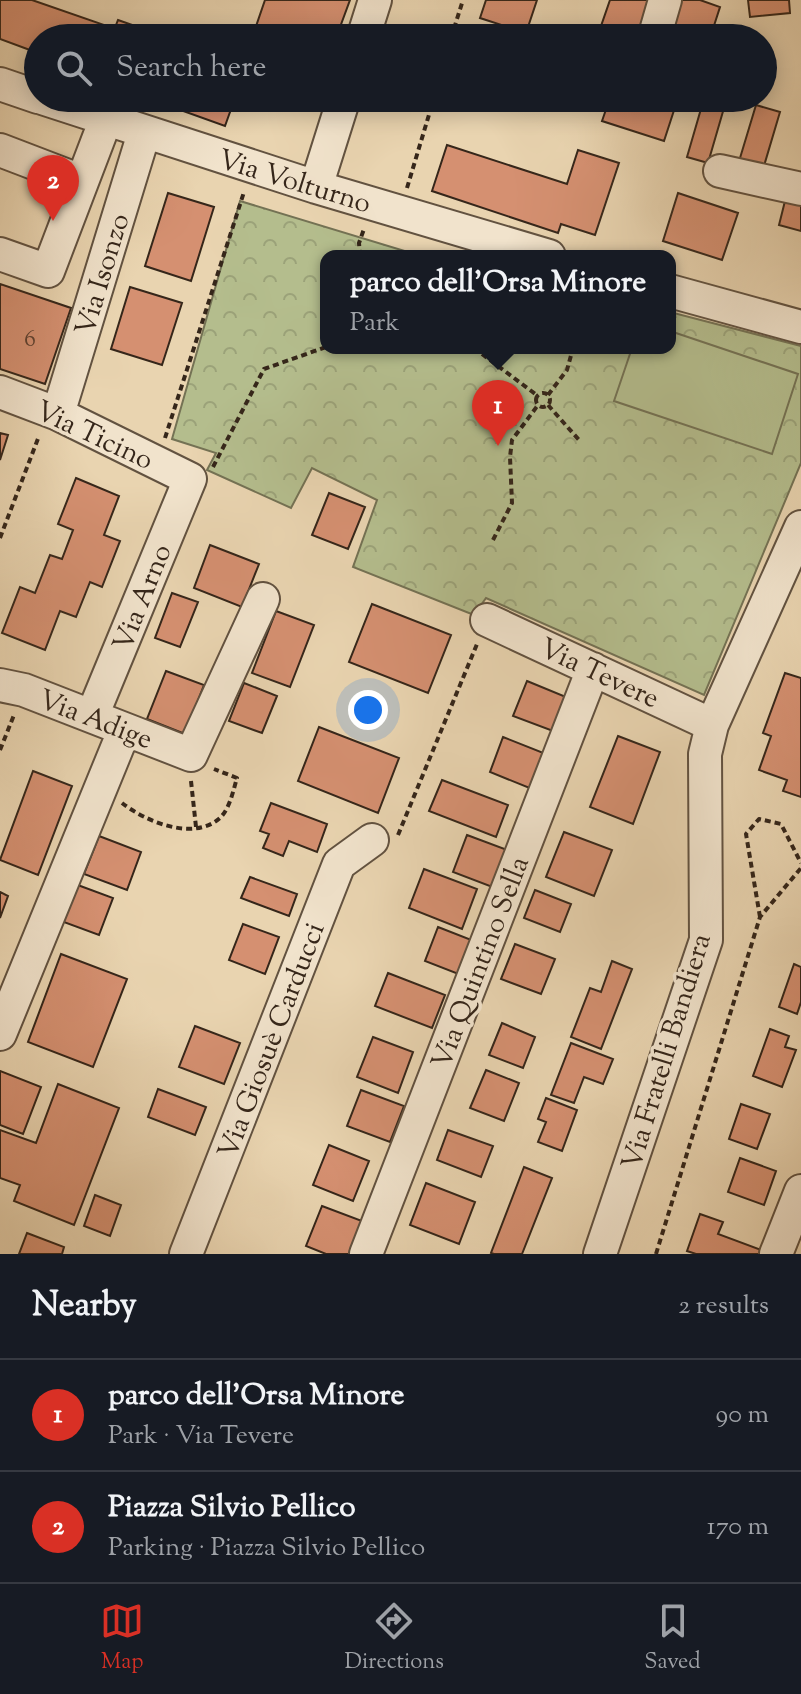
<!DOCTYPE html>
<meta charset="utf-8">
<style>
body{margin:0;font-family:"Sorts Mill Goudy",serif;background:#20242c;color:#f1f3f6}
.you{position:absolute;left:368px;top:710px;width:28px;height:28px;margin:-20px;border:6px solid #fff;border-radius:50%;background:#1a73e8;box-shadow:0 0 0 12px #1a73e833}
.badge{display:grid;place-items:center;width:52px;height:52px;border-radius:50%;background:#d93025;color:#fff;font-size:26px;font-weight:700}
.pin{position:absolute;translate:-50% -66px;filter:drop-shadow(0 2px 4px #0008)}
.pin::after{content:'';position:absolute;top:42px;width:28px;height:24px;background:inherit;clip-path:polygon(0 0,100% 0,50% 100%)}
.popup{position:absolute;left:320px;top:250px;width:356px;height:104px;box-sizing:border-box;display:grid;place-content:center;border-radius:16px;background:#171b24;filter:drop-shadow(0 2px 6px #0005);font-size:26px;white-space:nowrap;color:#9ea1a6}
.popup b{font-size:30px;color:#f1f3f6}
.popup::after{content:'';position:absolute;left:50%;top:100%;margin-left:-16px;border:16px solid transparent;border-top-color:#171b24}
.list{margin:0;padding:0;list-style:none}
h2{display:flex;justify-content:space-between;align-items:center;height:104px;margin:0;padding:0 32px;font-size:34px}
h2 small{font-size:26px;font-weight:400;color:#9ea1a6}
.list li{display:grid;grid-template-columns:52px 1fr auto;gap:24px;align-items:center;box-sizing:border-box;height:112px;padding:0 32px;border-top:2px solid #363941}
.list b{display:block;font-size:30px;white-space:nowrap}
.list p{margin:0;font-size:26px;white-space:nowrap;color:#9ea1a6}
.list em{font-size:26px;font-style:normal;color:#9ea1a6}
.icon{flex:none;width:44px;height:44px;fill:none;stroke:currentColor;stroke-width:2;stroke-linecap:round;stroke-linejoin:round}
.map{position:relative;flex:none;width:801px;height:1254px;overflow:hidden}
.search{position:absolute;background:#171b24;box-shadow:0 4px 20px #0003;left:24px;right:24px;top:24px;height:88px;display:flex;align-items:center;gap:20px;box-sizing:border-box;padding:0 28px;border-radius:44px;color:#9ea1a6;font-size:30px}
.sheet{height:328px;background:#171b24}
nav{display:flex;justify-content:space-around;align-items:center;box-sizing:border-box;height:112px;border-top:2px solid #363941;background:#171b24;font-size:22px;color:#9ea1a6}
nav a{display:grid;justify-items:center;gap:4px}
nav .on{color:#d93025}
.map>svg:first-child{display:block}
.forest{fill:url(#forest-crowns);stroke:#747254;stroke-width:2}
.garden{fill:#b4bd8d;stroke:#747254;stroke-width:2}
.building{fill:#d59071;stroke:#35261a;stroke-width:2}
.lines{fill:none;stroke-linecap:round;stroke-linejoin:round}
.minor-casing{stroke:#625240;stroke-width:36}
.path{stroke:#35261a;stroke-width:4;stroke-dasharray:6 4;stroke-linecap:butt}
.minor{stroke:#f1e3cc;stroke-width:32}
.labels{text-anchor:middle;stroke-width:7;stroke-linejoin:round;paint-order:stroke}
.number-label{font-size:24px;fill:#5d4030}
.street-label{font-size:28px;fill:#35261a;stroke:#f1e3cc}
</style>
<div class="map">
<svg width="801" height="1254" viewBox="0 0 801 1254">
<defs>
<pattern id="forest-crowns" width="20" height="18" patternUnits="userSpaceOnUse" patternTransform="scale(2)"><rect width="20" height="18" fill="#b4bd8d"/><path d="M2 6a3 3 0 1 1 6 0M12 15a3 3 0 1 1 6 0" fill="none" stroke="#9ba279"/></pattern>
</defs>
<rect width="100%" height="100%" fill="#e9d4b0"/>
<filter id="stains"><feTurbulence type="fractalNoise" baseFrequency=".0025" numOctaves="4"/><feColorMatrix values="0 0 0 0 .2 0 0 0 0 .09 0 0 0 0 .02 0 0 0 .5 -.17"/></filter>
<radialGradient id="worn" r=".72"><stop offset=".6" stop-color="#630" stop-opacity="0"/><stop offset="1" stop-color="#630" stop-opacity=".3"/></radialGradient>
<path class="forest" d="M240,201L421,256H326V348H670V312L801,346V463L704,695L486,598L474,615L353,567L377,500L312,468L291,508L207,470L216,453L172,439Z"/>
<path class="garden" d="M670,331L798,374L772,454L614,401L632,348H670Z"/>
<path class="building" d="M0,0H32L110,27L106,38H38V53L0,39Z
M265,0H350L336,38H252Z
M486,0H537L526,33L480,18Z
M610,0H659L646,38H626L600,29Z
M679,0H700L720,7L710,38H666Z
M748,0H789L790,13L750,17Z
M118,20L158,34L156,38H111Z
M476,30L500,38H473Z
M147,98H235L225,126Z
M610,98H678L664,141L602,121Z
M703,102L724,108L708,163L687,157Z
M756,105L780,112L761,176L737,168Z
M447,145L567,184L578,150L619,163L595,235L561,224L558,233L432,191Z
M168,193L214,207L191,281L145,266Z
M678,193L738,213L722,260L663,241Z
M786,197L801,201V231L779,225Z
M0,284L71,308L45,384L0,369Z
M130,287L182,303L162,365L111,349Z
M0,433L8,435L0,460Z
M76,478L119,496L104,535L120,541L102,587L90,582L76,617L60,611L45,650L2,633L20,587L35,593L50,555L62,559L73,530L58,524Z
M329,493L365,507L348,549L312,535Z
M210,545L259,564L242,607L194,588Z
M172,593L198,602L180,647L155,638Z
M372,604L451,635L428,693L349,662Z
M276,611L314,625L290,687L252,673Z
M166,671L204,685L185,734L147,719Z
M785,673L801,678V797L783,791L787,780L759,770L771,736L763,733Z
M527,681L566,697L553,731L513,716Z
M244,683L277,696L262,733L229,721Z
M319,727L399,758L378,813L298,781Z
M618,736L660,752L633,824L590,807Z
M503,737L546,754L532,789L490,772Z
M33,771L72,786L38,875L0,860Z
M442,780L508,805L496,837L429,811Z
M271,803L327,824L317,852L289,841L283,856L263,848L269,834L260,831Z
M564,832L612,850L594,896L546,877Z
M467,835L510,851L495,888L453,872Z
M99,836L141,852L127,890L84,874Z
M424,869L477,889L462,929L409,908Z
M250,877L297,894L289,916L241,898Z
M75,884L113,898L99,935L61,921Z
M535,890L571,904L560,932L524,918Z
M0,892L8,896L0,918Z
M243,924L279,937L265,974L229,960Z
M438,927L474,941L461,975L425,961Z
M515,944L555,959L541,994L501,979Z
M61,954L127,979L93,1067L28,1042Z
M612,961L632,969L601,1049L571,1037L590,988L601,992Z
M794,964L801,967V1002L797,1014L779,1007Z
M388,973L445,995L432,1028L375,1006Z
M502,1023L535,1037L523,1068L489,1055Z
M195,1026L240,1043L224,1084L179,1067Z
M770,1029L789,1036L785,1047L796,1050L782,1087L753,1076Z
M373,1037L413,1052L398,1093L357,1077Z
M571,1043L613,1059L603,1084L584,1077L574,1103L551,1095Z
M486,1070L519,1083L504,1121L470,1108Z
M0,1071L41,1087L23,1134L0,1125Z
M58,1084L119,1108L74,1225L14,1201L20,1185L0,1178V1130L36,1143Z
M158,1089L206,1107L195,1135L148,1117Z
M361,1090L404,1106L390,1142L347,1126Z
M546,1098L577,1110L562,1151L538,1142L546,1122L538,1119Z
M741,1104L770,1114L757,1149L729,1139Z
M448,1130L493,1146L481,1177L437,1160Z
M329,1145L369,1161L353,1201L313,1185Z
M740,1158L776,1171L764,1205L728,1192Z
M524,1167L552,1178L522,1254H494L491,1253Z
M426,1183L475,1202L459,1244L410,1225Z
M95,1195L121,1205L110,1236L84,1226Z
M322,1206L362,1221L349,1254H326L306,1246Z
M700,1214L723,1222L718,1234L764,1251L763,1254H696L687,1251Z
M27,1233L64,1247L62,1254H19Z"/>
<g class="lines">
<defs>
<path id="minor" d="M363,38L375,0
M654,38L665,0
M0,84L38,97
M42,98L316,187L549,256
M0,150L81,181
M720,171L801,189
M316,187L344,98
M0,254L48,271L106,119
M670,291L801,327
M0,392L58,414L190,479L92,716
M58,414L144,133
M487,620L712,725
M0,685L24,690L191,755L263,599
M0,1034L124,731
M186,1254L339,864L372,840
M366,1254L593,669
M600,1254L706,940L705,754L712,725L801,527
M776,1254L801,1191"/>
</defs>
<use href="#minor" class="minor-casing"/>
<path class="path" d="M451,38L463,0
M407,188L434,98
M360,256L359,243L364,229
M474,348L538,396
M536 400a7 7 0 1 1 14 0a7 7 0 1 1-14 0Z
M548,395L567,370L573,348
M548,405L579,440
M165,438L244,192
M213,467L264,369L326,347
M0,538L39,436
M493,540L512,503L510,457L512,440L538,405
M0,750L14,715
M191,781L196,827
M122,803C145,821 193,842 220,818C230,808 233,791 237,778L214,769
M398,835L477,644
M760,917L746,834L759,819L781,824L801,863
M656,1254L760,917L801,868"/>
<use href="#minor" class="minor"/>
</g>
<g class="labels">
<g class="number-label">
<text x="30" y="346">6</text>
</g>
<g class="street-label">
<text transform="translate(295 180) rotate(17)" y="10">Via Volturno</text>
<text transform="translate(101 274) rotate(-73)" y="10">Via Isonzo</text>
<text transform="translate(95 434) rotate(25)" y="10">Via Ticino</text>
<text transform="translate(141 597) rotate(-68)" y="10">Via Arno</text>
<text transform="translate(600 672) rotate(25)" y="10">Via Tevere</text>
<text transform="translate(96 718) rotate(21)" y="10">Via Adige</text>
<text transform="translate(479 962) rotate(-69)" y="10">Via Quintino Sella</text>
<text transform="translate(270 1040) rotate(-69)" y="10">Via Giosuè Carducci</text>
<text transform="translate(665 1051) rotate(-73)" y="10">Via Fratelli Bandiera</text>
</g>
</g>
<rect width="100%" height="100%" filter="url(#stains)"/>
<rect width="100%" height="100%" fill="url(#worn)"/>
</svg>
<div class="you"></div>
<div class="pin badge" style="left:498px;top:446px">1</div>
<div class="popup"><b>parco dell'Orsa Minore</b>Park</div>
<div class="pin badge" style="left:53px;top:221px">2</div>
<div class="search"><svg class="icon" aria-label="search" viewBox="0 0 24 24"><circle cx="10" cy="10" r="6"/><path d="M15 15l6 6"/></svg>Search here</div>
</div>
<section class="sheet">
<h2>Nearby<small>2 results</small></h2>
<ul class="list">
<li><span class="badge">1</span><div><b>parco dell'Orsa Minore</b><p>Park · Via Tevere</p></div><em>90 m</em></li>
<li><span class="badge">2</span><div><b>Piazza Silvio Pellico</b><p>Parking · Piazza Silvio Pellico</p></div><em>170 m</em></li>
</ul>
</section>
<nav>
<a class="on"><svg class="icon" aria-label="map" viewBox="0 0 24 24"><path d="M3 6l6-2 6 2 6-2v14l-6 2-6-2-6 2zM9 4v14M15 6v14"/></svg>Map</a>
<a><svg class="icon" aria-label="directions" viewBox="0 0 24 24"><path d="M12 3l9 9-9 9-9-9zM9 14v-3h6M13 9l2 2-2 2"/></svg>Directions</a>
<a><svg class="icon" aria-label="saved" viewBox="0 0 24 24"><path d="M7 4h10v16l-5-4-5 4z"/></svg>Saved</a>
</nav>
